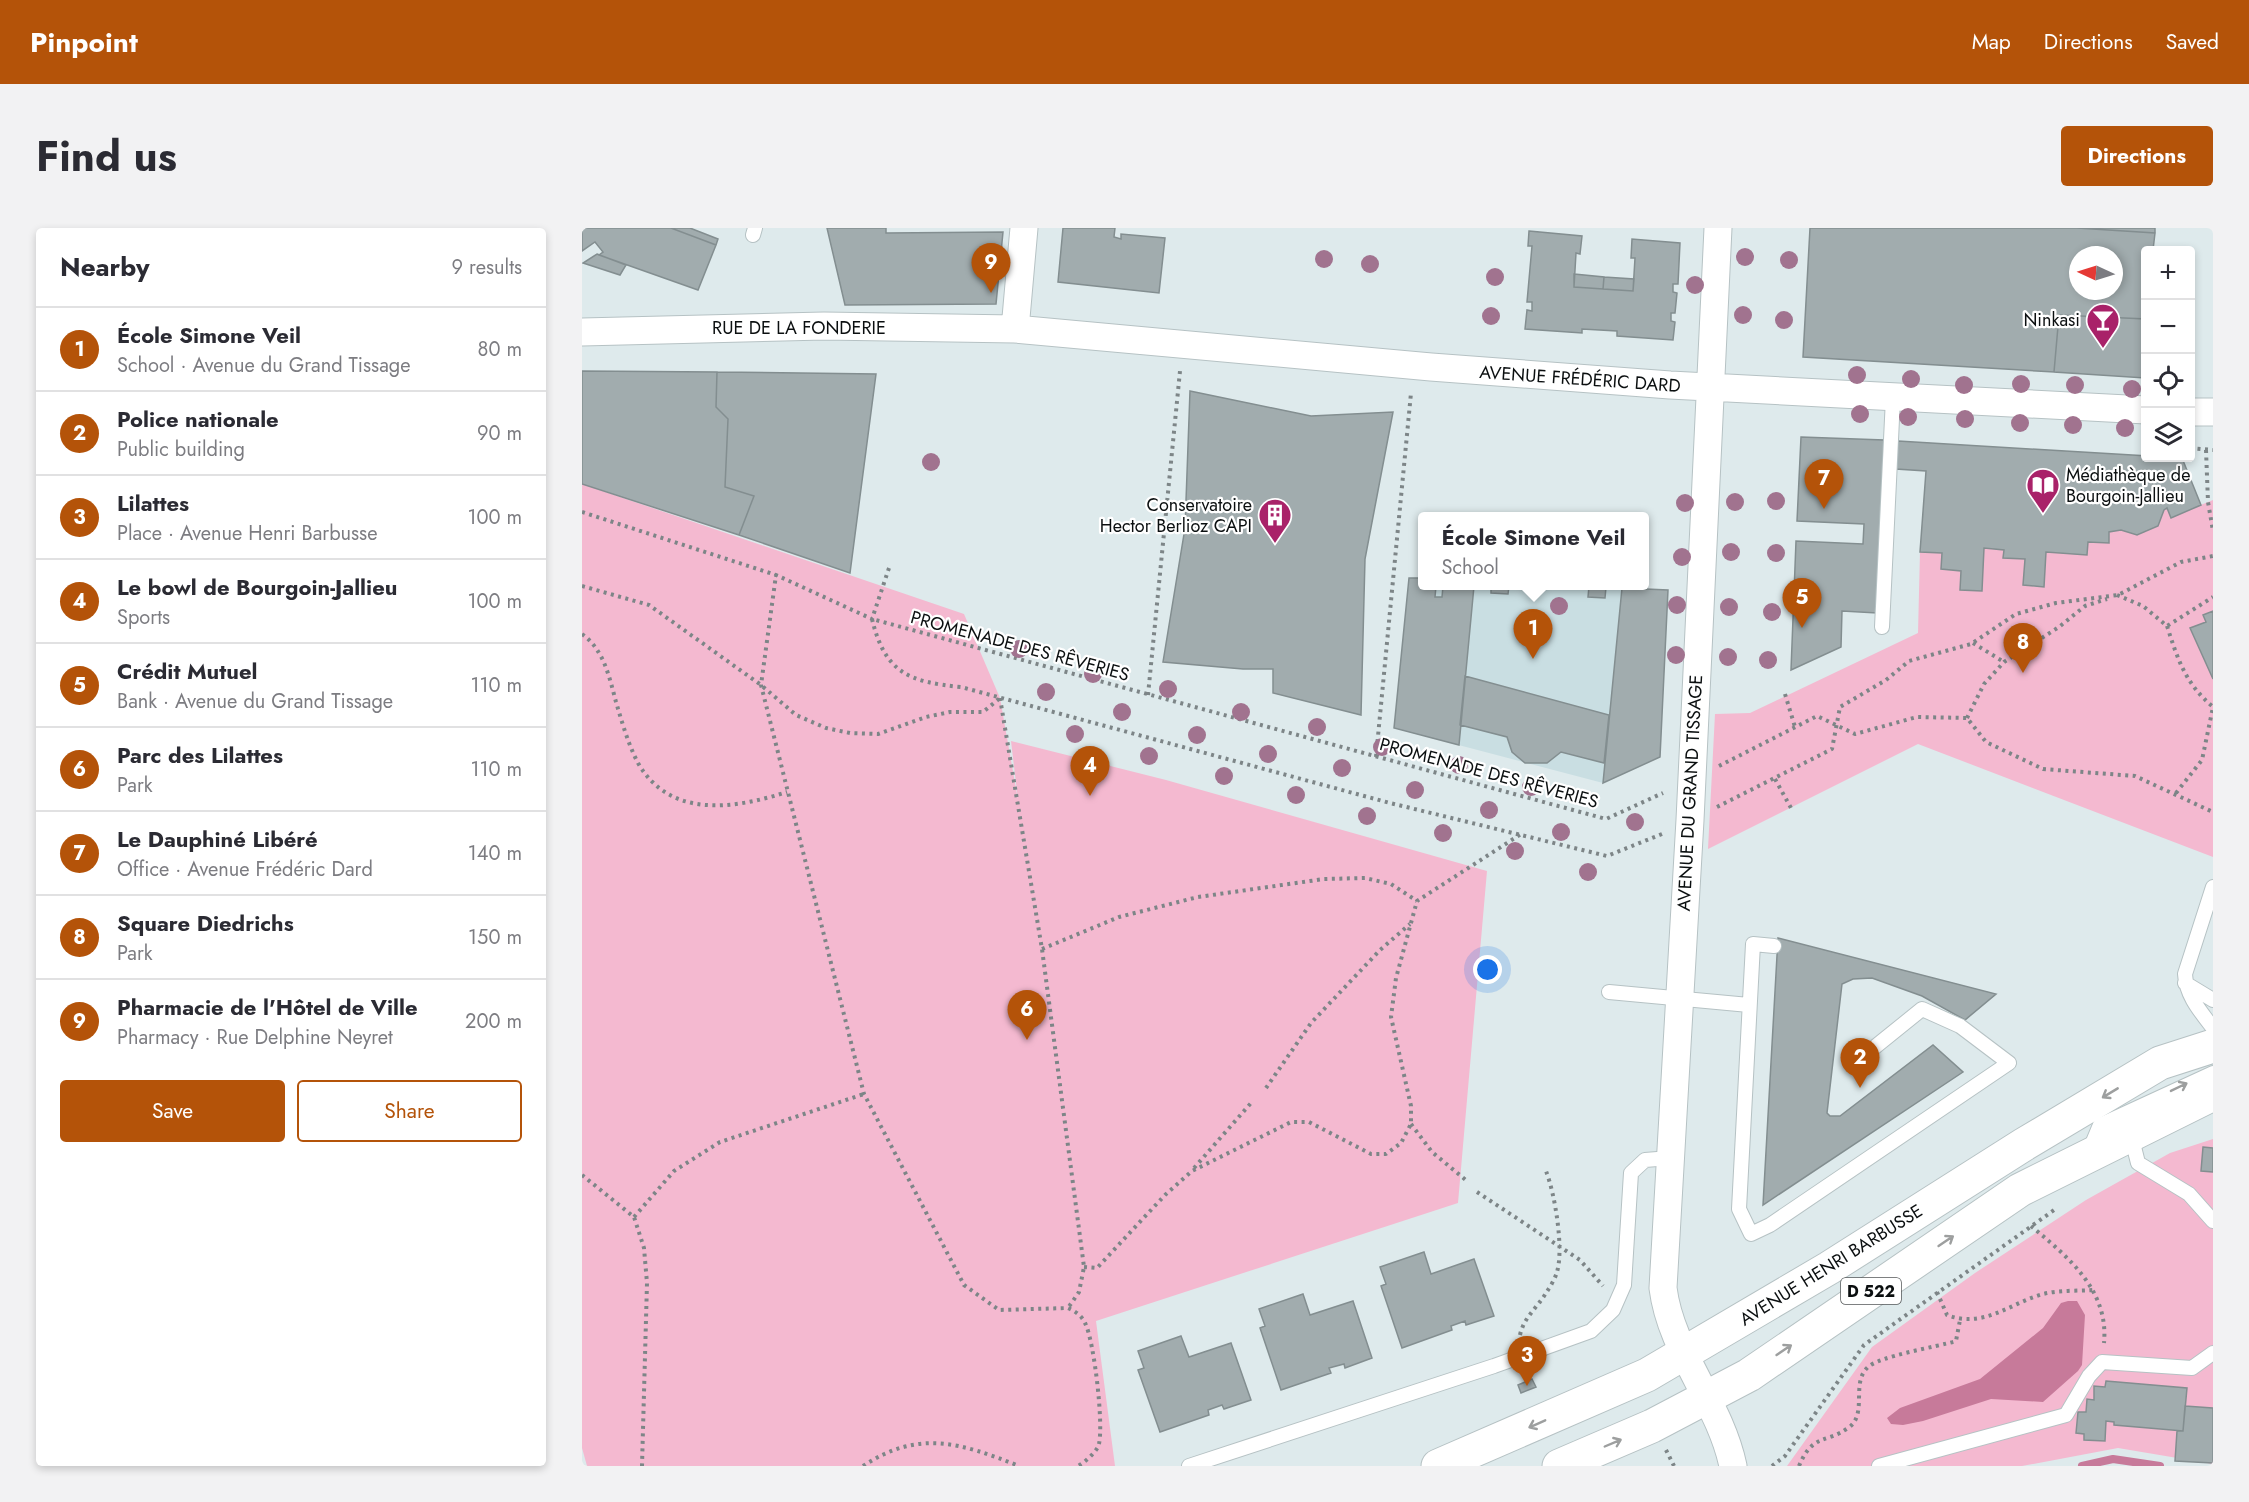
<!DOCTYPE html>
<meta charset="utf-8">
<style>
body{margin:0;font-family:Jost,sans-serif;background:#f2f2f3;color:#2b2b33}
.controls{position:absolute;right:18px;top:18px;display:grid;overflow:hidden;border-radius:6px;box-shadow:0 3px 9px #0003}
.controls button{width:54px;height:54px;display:grid;place-items:center;padding:0;border:0;border-bottom:2px solid #e1e1e2;background:#fff;color:#2b2b33;font:30px sans-serif}
.compass{position:absolute;left:1487px;top:18px;width:54px;height:54px;border-radius:50%;background:#fff;box-shadow:0 3px 9px #0003;rotate:274deg}
.you{position:absolute;left:906px;top:742px;width:21px;height:21px;margin:-15px;border:4px solid #fff;border-radius:50%;background:#1a73e8;box-shadow:0 0 0 9px #1a73e833}
.badge{display:grid;place-items:center;width:39px;height:39px;border-radius:50%;background:#b45309;color:#fff;font-size:20px;font-weight:700}
.pin{position:absolute;translate:-50% -50px;filter:drop-shadow(0 2px 3px #0008)}
.pin::after{content:'';position:absolute;top:32px;width:21px;height:18px;background:inherit;clip-path:polygon(0 0,100% 0,50% 100%)}
.popup{position:absolute;left:836px;top:284px;width:231px;height:78px;box-sizing:border-box;display:grid;place-content:center;border-radius:6px;background:#fff;filter:drop-shadow(0 2px 4px #0005);font-size:20px;white-space:nowrap;color:#7c7c81}
.popup b{font-size:22px;color:#2b2b33}
.popup::after{content:'';position:absolute;left:50%;top:100%;margin-left:-12px;border:12px solid transparent;border-top-color:#fff}
.list{margin:0;padding:0;list-style:none}
h2{display:flex;justify-content:space-between;align-items:center;height:78px;margin:0;padding:0 24px;font-size:26px}
h2 small{font-size:20px;font-weight:400;color:#7c7c81}
.list li{display:grid;grid-template-columns:39px 1fr auto;gap:18px;align-items:center;box-sizing:border-box;height:84px;padding:0 24px;border-top:2px solid #e1e1e2}
.list b{display:block;font-size:22px;white-space:nowrap}
.list p{margin:0;font-size:20px;white-space:nowrap;color:#7c7c81}
.list em{font-size:20px;font-style:normal;color:#7c7c81}
.actions{display:flex;gap:12px;padding:18px 24px}
.actions a{flex:1;padding:14px 0;border:2px solid #b45309;border-radius:6px;text-align:center;font-size:21px;color:#b45309}
.actions .main{background:#b45309;color:#fff}
.icon{flex:none;width:33px;height:33px;fill:none;stroke:currentColor;stroke-width:2;stroke-linecap:round;stroke-linejoin:round}
.map{position:relative;flex:none;width:1631px;height:1238px;overflow:hidden;border-radius:6px}
header{display:flex;align-items:center;gap:36px;box-sizing:border-box;height:84px;padding:0 30px;background:#b45309;color:#fff}
header strong{font-size:28px}
nav{display:flex;gap:33px;margin-inline-start:auto;font-size:21px}
.intro{display:flex;align-items:center;justify-content:space-between;box-sizing:border-box;height:144px;padding:0 36px}
h1{margin:0;font-size:42px}
.button{padding:15px 27px;border-radius:6px;background:#b45309;color:#fff;font-size:21px;font-weight:700}
main{display:flex;gap:36px;padding:0 36px}
aside{flex:1;background:#fff;border-radius:6px;box-shadow:0 3px 9px #0003}
.map>svg:first-child{display:block}
.built{fill:#c9dee2}
.green{fill:#f4b9d0}
.water{fill:#c77a9a}
.lines{fill:none;stroke-linecap:round;stroke-linejoin:round}
.stream{stroke:#c77a9a;stroke-width:8}
.building{fill:#a1acae;stroke:#838e90;stroke-width:1.5;fill-rule:evenodd}
.service-casing{stroke:#b6c2c4;stroke-width:16}
.minor-casing{stroke:#b6c2c4;stroke-width:29}
.primary-casing{stroke:#b6c2c4;stroke-width:35}
.path{stroke:#7d8587;stroke-width:4;stroke-dasharray:3 4.5;stroke-linecap:butt}
.service{stroke:#fff;stroke-width:14}
.minor{stroke:#fff;stroke-width:27}
.primary{stroke:#fff;stroke-width:33}
.tree{fill:#a1738f}
.oneway{stroke:#9d9f9f}
.labels{text-anchor:middle;stroke-width:4.5;stroke-linejoin:round;paint-order:stroke}
.shield{fill:#fff;stroke:#545758;stroke-width:1.5}
.shield-label{font-size:16px;font-weight:bold;fill:#0b0f10}
.poi-label{font-size:18px;fill:#0b0f10;stroke:#fff;text-anchor:end}
.street-label{font-size:18px;fill:#0b0f10;stroke:#fff}
</style>
<header>
<strong>Pinpoint</strong>
<nav><a>Map</a><a>Directions</a><a>Saved</a></nav>
</header>
<div class="intro"><h1>Find us</h1><a class="button">Directions</a></div>
<main>
<aside>
<h2>Nearby<small>9 results</small></h2>
<ul class="list">
<li><span class="badge">1</span><div><b>École Simone Veil</b><p>School · Avenue du Grand Tissage</p></div><em>80 m</em></li>
<li><span class="badge">2</span><div><b>Police nationale</b><p>Public building</p></div><em>90 m</em></li>
<li><span class="badge">3</span><div><b>Lilattes</b><p>Place · Avenue Henri Barbusse</p></div><em>100 m</em></li>
<li><span class="badge">4</span><div><b>Le bowl de Bourgoin-Jallieu</b><p>Sports</p></div><em>100 m</em></li>
<li><span class="badge">5</span><div><b>Crédit Mutuel</b><p>Bank · Avenue du Grand Tissage</p></div><em>110 m</em></li>
<li><span class="badge">6</span><div><b>Parc des Lilattes</b><p>Park</p></div><em>110 m</em></li>
<li><span class="badge">7</span><div><b>Le Dauphiné Libéré</b><p>Office · Avenue Frédéric Dard</p></div><em>140 m</em></li>
<li><span class="badge">8</span><div><b>Square Diedrichs</b><p>Park</p></div><em>150 m</em></li>
<li><span class="badge">9</span><div><b>Pharmacie de l'Hôtel de Ville</b><p>Pharmacy · Rue Delphine Neyret</p></div><em>200 m</em></li>
</ul>
<div class="actions"><a class="main">Save</a><a>Share</a></div>
</aside>
<div class="map">
<svg width="1631" height="1238" viewBox="0 0 1631 1238">
<rect width="100%" height="100%" fill="#deeaec"/>
<path class="built" d="M827,350H840V358H994L1086,362L1078,529L1021,555L812,500Z"/>
<path class="green" d="M0,256L382,386L418,470L436,572L429,513L584,552L905,643L876,975L514,1093L533,1238H5L0,1220Z
M1631,272V629L1336,516L1126,621L1133,486L1168,485L1336,405L1338,324L1360,325L1359,341L1379,343L1399,363L1402,320L1422,322V330L1443,331L1441,357L1461,359L1464,324L1505,327L1506,314L1526,315L1527,304L1539,302L1555,307L1576,298L1582,282L1585,280L1589,289Z
M1631,911V1236L1536,1220L1440,1238H1205L1290,1119L1393,1045L1504,972L1588,925Z"/>
<path class="water" d="M1486,1073H1495L1503,1087L1500,1137L1496,1143L1461,1174L1409,1171L1341,1193L1321,1197L1309,1196L1305,1190L1318,1180L1398,1151L1461,1100L1479,1075Z"/>
<g class="lines">
<path class="stream" d="M1500,1238L1531,1231L1578,1238"/>
</g>
<path class="building" d="M0,0H89L134,17L116,62L17,27L21,24L13,14L0,23Z
M89,0H108L136,11L134,17Z
M245,0H304V5L421,4L414,76L263,77Z
M481,0H533L532,9L539,11V6L583,10L577,65L476,54Z
M1228,0H1495L1573,5L1571,22H1564V91L1477,87L1472,144L1221,129ZM1496,27H1532V63H1496Z
M1495,0H1573V5Z
M947,3L1000,8L998,26L994,25L992,59L1051,63L1053,30H1049L1050,11L1098,15L1096,56H1091V64L1095,65L1093,85H1089V93L1093,94L1091,112L1035,108V103L1000,101V105L943,101L945,82L950,83V74H945L950,18H946Z
M15,26L44,37L38,47L1,35Z
M992,46L1022,49L1021,61L992,59Z
M1022,49L1052,51L1051,63L1021,61Z
M1477,87L1564,91L1563,150L1472,144Z
M0,143L135,144L134,179L146,191L143,259L172,268L157,307L0,256Z
M135,144L294,146L268,345L157,307L172,268L143,259L146,191L134,179Z
M608,163L729,188L811,184L783,331L779,487L691,465V441H661L581,434L603,300Z
M1219,209L1302,212L1295,385L1260,383L1259,419L1209,442L1214,313L1281,316L1282,296L1215,293Z
M1316,213L1600,230L1619,277L1589,290L1585,280L1582,282L1576,298L1555,307L1539,302L1527,304V315L1506,314L1505,327L1464,324L1462,359L1441,357L1443,331L1421,330L1422,322L1402,320L1400,363L1378,362L1379,343L1359,341L1360,325L1338,324L1344,243L1314,241Z
M827,350H840V358H854L853,369H860L861,358H892L877,517L812,500Z
M909,358H927L926,366L909,365Z
M1007,358L1024,359L1023,370L1006,369Z
M1040,360L1086,362L1078,529L1021,555Z
M1631,383V451L1608,400L1624,394L1621,387Z
M883,448L1027,487L1022,535L979,524L965,535H943L930,524L925,509L878,497Z
M1196,710L1414,766L1383,792L1340,768L1290,750L1271,751L1260,756L1245,885L1248,888H1258L1351,817L1381,844L1181,977Z
M1621,919L1631,920V944L1619,943Z
M842,1024L849,1046L892,1031L912,1088L884,1097L883,1093L869,1098L870,1102L820,1120L799,1058L804,1056L798,1039Z
M721,1066L728,1087L771,1073L790,1130L763,1140L762,1136L747,1140L749,1145L699,1162L678,1100L683,1098L677,1081Z
M599,1108L607,1129L649,1115L669,1172L642,1181L640,1177L626,1182L627,1187L578,1204L556,1142L562,1140L556,1123Z
M950,1151L954,1159L939,1165L936,1157Z
M1524,1153L1605,1160L1601,1203L1532,1197V1194L1524,1193L1523,1213L1502,1212V1206L1494,1205L1496,1184H1504L1505,1171L1512,1172V1158L1523,1159Z
M1603,1178L1631,1180V1235L1593,1233L1595,1203H1601Z"/>
<g class="lines">
<defs>
<path id="service" d="M171,7L173,0
M1300,399L1311,170
M1631,659L1603,746C1604,767 1618,783 1631,800
M1192,718L1171,716L1157,981L1169,1006L1188,997L1427,835L1378,798L1340,781L1278,831
M1603,755L1631,772
M1027,764L1167,777
M1549,907L1556,935L1607,966L1631,993
M1508,921L1518,897L1631,845
M607,1238L912,1138L1009,1103L1031,1082L1042,1057L1049,945L1063,932L1088,930
M1297,1238L1484,1187L1507,1148L1520,1134L1610,1140L1631,1125"/>
<path id="minor" d="M1136,0L1108,592L1081,1060C1089,1124 1138,1175 1151,1238
M433,101L442,0
M0,104L242,98L433,101L849,139L1088,157L1564,182
M1608,184H1631"/>
<path id="primary" d="M856,1238L1065,1147L1247,1040L1441,917L1578,835L1631,818
M977,1238L1070,1198L1167,1147L1438,962L1631,866"/>
</defs>
<use href="#service" class="service-casing"/>
<use href="#minor" class="minor-casing"/>
<use href="#primary" class="primary-casing"/>
<path class="path" d="M1608,220L1631,222
M1624,222L1626,274L1631,303
M0,284L194,347
M307,340L290,391L194,347L179,457L282,866L382,1057L417,1082L486,1080C493,1083 500,1088 503,1095C512,1111 523,1204 516,1219C511,1227 503,1234 496,1238
M0,358L67,377L179,457L214,487L244,500L268,505L296,506L344,489L368,484H401L418,470
M1535,367L1561,378L1585,398L1631,369
M1585,398C1596,432 1603,455 1631,479
M0,406C22,422 27,448 34,474C40,494 46,516 56,535C88,591 152,581 205,564
M1391,415L1422,434
M1203,466L1213,499
M566,467L598,143
M418,470L460,721L502,1039L497,1064L486,1080
M1385,490L1402,456L1422,434L1477,399L1503,378L1525,371
M794,529L829,165
M1137,538L1235,488L1273,506L1335,489L1385,490L1404,514L1461,541L1553,548L1631,584
M1193,551L1209,580
M1594,565L1620,532L1631,479
M1135,579L1250,521L1258,479L1304,452L1327,433L1389,416L1434,386L1474,375L1536,367L1599,334L1631,328
M1080,606L1025,628L808,575L379,459C327,454 303,445 290,391L1024,591L1081,565
M460,721L537,689L616,669L742,651L783,650L809,656L835,673
M684,860L729,795L798,722L828,696
M829,896L850,924L885,953
M612,940L669,875
M0,947L52,989L62,1020L65,1055L60,1238
M895,964L998,1032L1021,1058
M52,989L92,943L138,914L282,866
M1449,998C1486,1029 1527,1062 1522,1115
M502,1039L515,1040L583,967L610,943L709,894H727L789,926H804L819,915L829,896V878L809,789L814,750L835,673L939,606
M1355,1064L1365,1087C1402,1101 1428,1075 1461,1066C1477,1062 1496,1063 1512,1062
M938,1107C942,1089 955,1080 964,1065C968,1059 973,1051 975,1044C982,1021 973,966 964,943
M1084,1222L1092,1238
M281,1238C337,1201 379,1215 437,1238
M1190,1238L1203,1228L1282,1117L1475,980
M1217,1238C1231,1205 1243,1216 1266,1200C1286,1187 1269,1156 1285,1140C1296,1128 1355,1119 1374,1113L1378,1092"/>
<use href="#service" class="service"/>
<use href="#minor" class="minor"/>
<use href="#primary" class="primary"/>
</g>
<g class="tree">
<circle cx="1163" cy="29" r="9"/>
<circle cx="742" cy="31" r="9"/>
<circle cx="1207" cy="32" r="9"/>
<circle cx="788" cy="36" r="9"/>
<circle cx="913" cy="49" r="9"/>
<circle cx="1113" cy="57" r="9"/>
<circle cx="1161" cy="87" r="9"/>
<circle cx="909" cy="88" r="9"/>
<circle cx="1202" cy="92" r="9"/>
<circle cx="1275" cy="147" r="9"/>
<circle cx="1329" cy="151" r="9"/>
<circle cx="1439" cy="156" r="9"/>
<circle cx="1382" cy="157" r="9"/>
<circle cx="1493" cy="157" r="9"/>
<circle cx="1550" cy="161" r="9"/>
<circle cx="1278" cy="186" r="9"/>
<circle cx="1326" cy="189" r="9"/>
<circle cx="1383" cy="191" r="9"/>
<circle cx="1438" cy="195" r="9"/>
<circle cx="1491" cy="197" r="9"/>
<circle cx="1543" cy="200" r="9"/>
<circle cx="349" cy="234" r="9"/>
<circle cx="1194" cy="273" r="9"/>
<circle cx="1153" cy="274" r="9"/>
<circle cx="1103" cy="275" r="9"/>
<circle cx="1149" cy="324" r="9"/>
<circle cx="1194" cy="325" r="9"/>
<circle cx="1100" cy="329" r="9"/>
<circle cx="1095" cy="377" r="9"/>
<circle cx="977" cy="378" r="9"/>
<circle cx="1147" cy="379" r="9"/>
<circle cx="1190" cy="384" r="9"/>
<circle cx="437" cy="421" r="9"/>
<circle cx="1094" cy="427" r="9"/>
<circle cx="1146" cy="429" r="9"/>
<circle cx="1186" cy="432" r="9"/>
<circle cx="511" cy="446" r="9"/>
<circle cx="586" cy="461" r="9"/>
<circle cx="464" cy="464" r="9"/>
<circle cx="540" cy="484" r="9"/>
<circle cx="659" cy="484" r="9"/>
<circle cx="735" cy="499" r="9"/>
<circle cx="493" cy="506" r="9"/>
<circle cx="615" cy="507" r="9"/>
<circle cx="800" cy="519" r="9"/>
<circle cx="686" cy="526" r="9"/>
<circle cx="567" cy="528" r="9"/>
<circle cx="877" cy="537" r="9"/>
<circle cx="760" cy="540" r="9"/>
<circle cx="642" cy="548" r="9"/>
<circle cx="949" cy="559" r="9"/>
<circle cx="833" cy="562" r="9"/>
<circle cx="714" cy="567" r="9"/>
<circle cx="907" cy="582" r="9"/>
<circle cx="785" cy="588" r="9"/>
<circle cx="1053" cy="594" r="9"/>
<circle cx="979" cy="604" r="9"/>
<circle cx="861" cy="605" r="9"/>
<circle cx="933" cy="623" r="9"/>
<circle cx="1006" cy="644" r="9"/>
</g>
<defs><path id="oneway-shaft" d="M-6 0H5M1.5-3L5.5 0L1.5 3" fill="none" stroke-width="1.6" stroke-linecap="round" stroke-linejoin="round" transform="scale(1.5)"/></defs>
<g class="oneway">
<use href="#oneway-shaft" transform="translate(1597 859) rotate(-26)"/>
<use href="#oneway-shaft" transform="translate(1528 865) rotate(149)"/>
<use href="#oneway-shaft" transform="translate(1364 1013) rotate(-34)"/>
<use href="#oneway-shaft" transform="translate(1202 1122) rotate(-34)"/>
<use href="#oneway-shaft" transform="translate(955 1196) rotate(156)"/>
<use href="#oneway-shaft" transform="translate(1031 1215) rotate(-23)"/>
</g>
<defs>
<symbol id="bar-pin" viewBox="-11 -11 22 30"><path d="M0 17L-7.5 6A9.5 9.5 0 1 1 7.5 6Z" fill="#a92269" stroke="#fff"/><path d="M-6-5H6L.8 .8V4.5H3.5V6h-7V4.5H-.8V.8Z" fill="#fff"/></symbol>
<symbol id="library-pin" viewBox="-11 -11 22 30"><path d="M0 17L-7.5 6A9.5 9.5 0 1 1 7.5 6Z" fill="#a92269" stroke="#fff"/><path d="M-6-4Q-3-5.5-.7-3.5V5Q-3 3-6 4ZM6-4Q3-5.5 .7-3.5V5Q3 3 6 4Z" fill="#fff"/></symbol>
<symbol id="building-pin" viewBox="-11 -11 22 30"><path d="M0 17L-7.5 6A9.5 9.5 0 1 1 7.5 6Z" fill="#a92269" stroke="#fff"/><path d="M-4-6H4V6H1V3H-1V6H-4ZM-2.5-4.3h1.7v1.8h-1.7ZM.8-4.3h1.7v1.8H.8ZM-2.5-1h1.7V.8h-1.7ZM.8-1h1.7V.8H.8Z" fill="#fff"/></symbol>
</defs>
<g fill-rule="evenodd">
<use href="#bar-pin" x="1502" y="73" width="38" height="52"/>
<use href="#library-pin" x="1442" y="238" width="38" height="52"/>
<use href="#building-pin" x="674" y="268" width="38" height="52"/>
</g>
<g class="labels">
<rect class="shield" x="1259" y="1050" width="60" height="26" rx="4.5"/>
<g class="shield-label">
<text x="1289" y="1069">D 522</text>
</g>
<g class="poi-label">
<text x="1498" y="98">Ninkasi</text>
<text x="1484" y="253" text-anchor="start">Médiathèque de<tspan x="1484" dy="21">Bourgoin-Jallieu</tspan></text>
<text x="670" y="283">Conservatoire<tspan x="670" dy="21">Hector Berlioz CAPI</tspan></text>
</g>
<g class="street-label">
<text x="217" y="106">RUE DE LA FONDERIE</text>
<text transform="translate(998 151) rotate(4)" y="6">AVENUE FRÉDÉRIC DARD</text>
<text transform="translate(438 418) rotate(15)" y="6">PROMENADE DES RÊVERIES</text>
<text transform="translate(907 545) rotate(15)" y="6">PROMENADE DES RÊVERIES</text>
<text transform="translate(1108 565) rotate(-87)" y="6">AVENUE DU GRAND TISSAGE</text>
<text transform="translate(1249 1037) rotate(-32)" y="6">AVENUE HENRI BARBUSSE</text>
</g>
</g>
</svg>
<div class="controls">
<button>+</button>
<button>−</button>
<button><svg class="icon" aria-label="locate" viewBox="0 0 24 24"><circle cx="12" cy="12" r="6"/><path d="M12 2v4M12 18v4M2 12h4M18 12h4"/></svg></button>
<button><svg class="icon" aria-label="layers" viewBox="0 0 24 24"><path d="M12 4l9 5-9 5-9-5zM3 14l9 5 9-5"/></svg></button>
</div>
<svg class="compass" viewBox="-18 -18 36 36"><path d="M0-13l5 13h-10z" fill="#e53935"/><path d="M0 13l5-13h-10z" fill="#7c7c81"/></svg>
<div class="you"></div>
<div class="pin badge" style="left:951px;top:431px">1</div>
<div class="popup"><b>École Simone Veil</b>School</div>
<div class="pin badge" style="left:1278px;top:860px">2</div>
<div class="pin badge" style="left:945px;top:1158px">3</div>
<div class="pin badge" style="left:508px;top:568px">4</div>
<div class="pin badge" style="left:1220px;top:400px">5</div>
<div class="pin badge" style="left:445px;top:812px">6</div>
<div class="pin badge" style="left:1242px;top:281px">7</div>
<div class="pin badge" style="left:1441px;top:445px">8</div>
<div class="pin badge" style="left:409px;top:65px">9</div>
</div>
</main>
